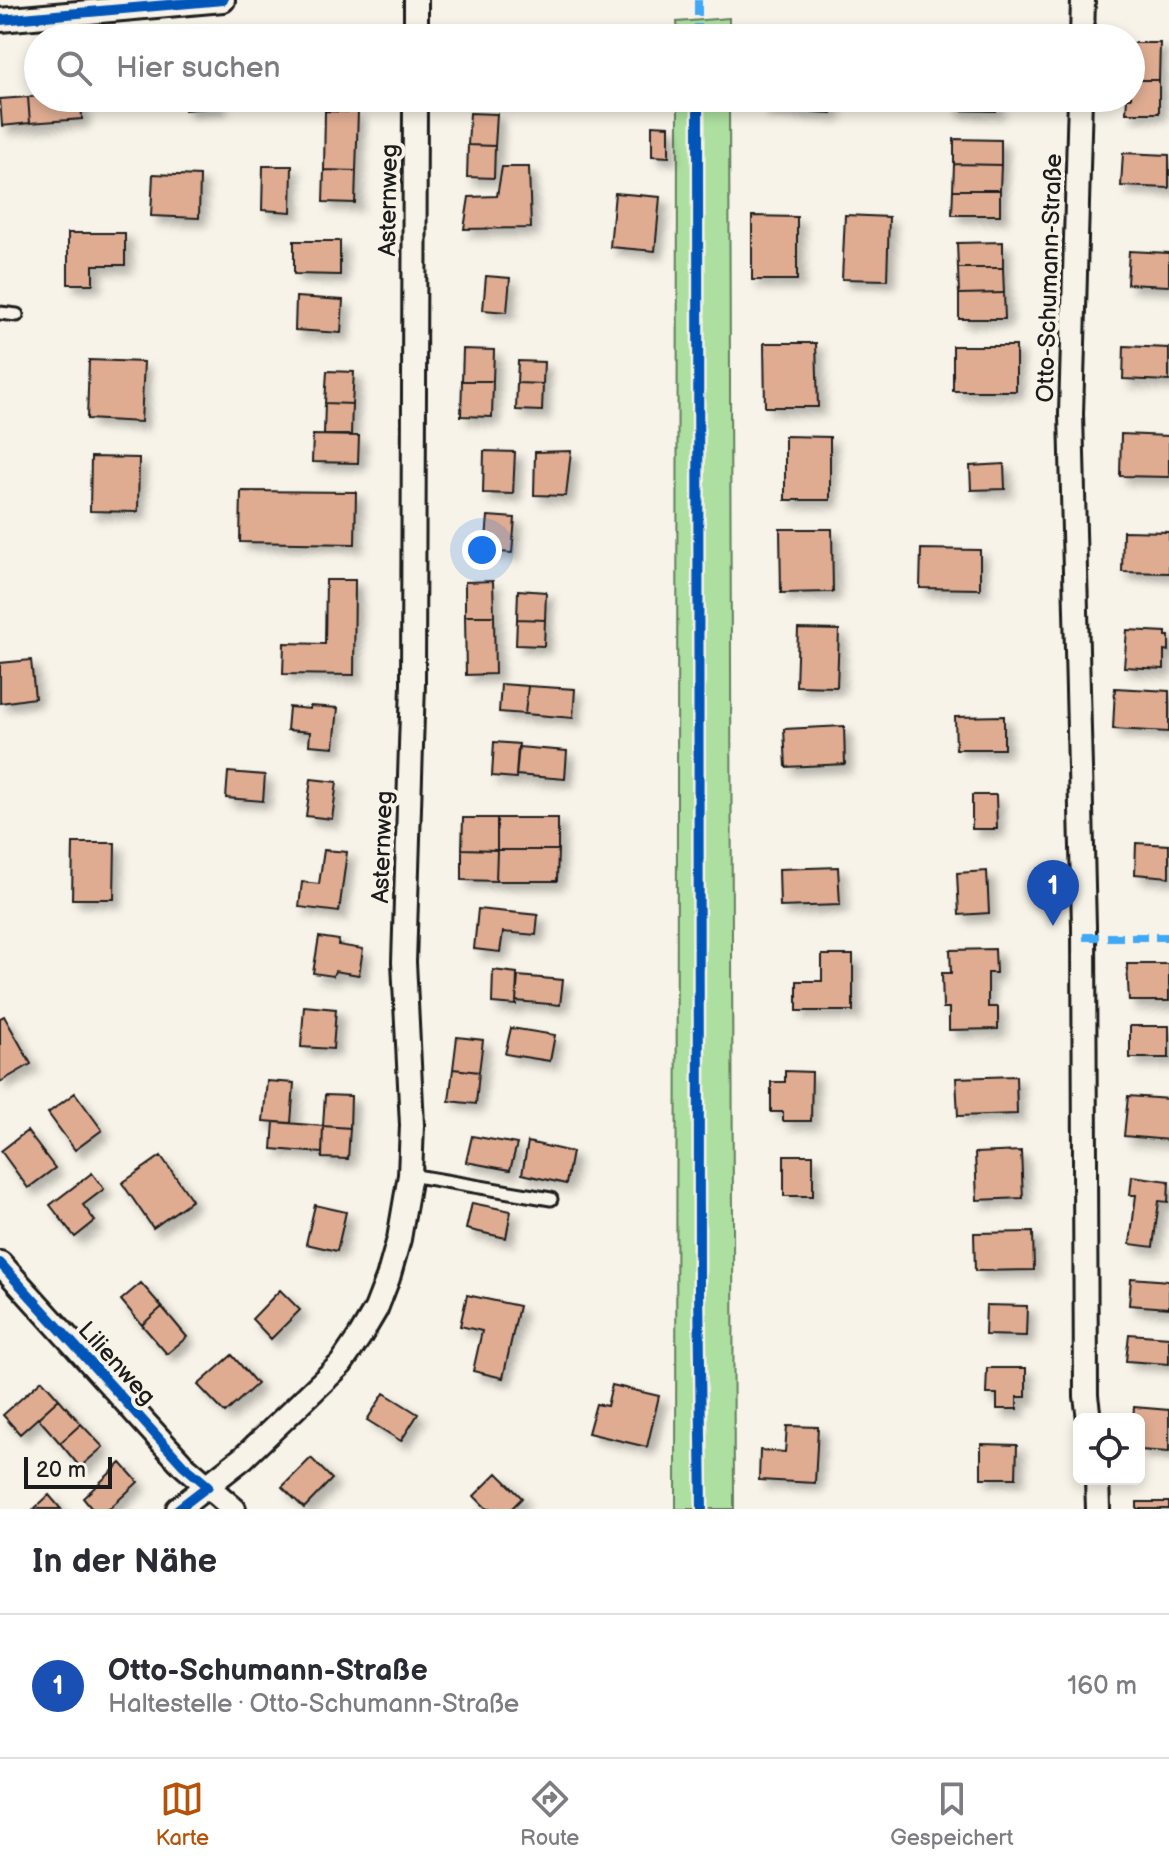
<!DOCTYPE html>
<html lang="de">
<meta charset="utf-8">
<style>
body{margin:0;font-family:"Balsamiq Sans",sans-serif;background:#f7f7f7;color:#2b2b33}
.controls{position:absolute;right:24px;bottom:24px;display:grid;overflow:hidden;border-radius:12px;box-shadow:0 4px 12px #0003}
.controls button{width:72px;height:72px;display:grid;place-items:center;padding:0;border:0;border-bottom:2px solid #e1e1e2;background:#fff;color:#2b2b33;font:40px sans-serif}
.scale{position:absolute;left:24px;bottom:20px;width:88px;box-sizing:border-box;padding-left:8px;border:4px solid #1c1c1c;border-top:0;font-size:22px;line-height:28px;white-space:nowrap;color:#1c1c1c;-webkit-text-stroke:6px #f7f3e8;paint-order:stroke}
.you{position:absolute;left:482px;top:550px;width:28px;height:28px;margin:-20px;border:6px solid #fff;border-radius:50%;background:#1a73e8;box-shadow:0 0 0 12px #1a73e833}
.badge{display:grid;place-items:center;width:52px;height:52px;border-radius:50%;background:#b45309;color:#fff;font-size:26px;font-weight:700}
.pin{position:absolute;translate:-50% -66px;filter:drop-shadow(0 2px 4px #0008)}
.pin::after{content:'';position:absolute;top:42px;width:28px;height:24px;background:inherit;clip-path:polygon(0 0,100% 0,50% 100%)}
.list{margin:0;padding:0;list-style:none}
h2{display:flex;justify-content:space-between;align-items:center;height:104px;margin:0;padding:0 32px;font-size:34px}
h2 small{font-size:26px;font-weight:400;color:#7c7c81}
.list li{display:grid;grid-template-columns:52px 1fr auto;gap:24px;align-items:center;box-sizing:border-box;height:144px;padding:0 32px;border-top:2px solid #e1e1e2}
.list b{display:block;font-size:30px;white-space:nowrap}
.list p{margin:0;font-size:26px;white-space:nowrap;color:#7c7c81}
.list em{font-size:26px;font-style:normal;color:#7c7c81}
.icon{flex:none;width:44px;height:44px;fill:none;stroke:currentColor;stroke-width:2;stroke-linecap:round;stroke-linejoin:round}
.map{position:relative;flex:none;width:1169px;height:1509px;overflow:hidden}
.search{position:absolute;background:#fff;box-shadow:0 4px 12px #0003;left:24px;right:24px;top:24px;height:88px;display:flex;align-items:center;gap:20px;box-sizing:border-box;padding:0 28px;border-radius:44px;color:#7c7c81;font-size:30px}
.sheet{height:248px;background:#fff}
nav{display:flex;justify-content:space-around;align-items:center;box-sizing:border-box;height:112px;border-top:2px solid #e1e1e2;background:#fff;font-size:22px;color:#7c7c81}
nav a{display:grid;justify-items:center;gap:4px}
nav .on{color:#b45309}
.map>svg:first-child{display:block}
.green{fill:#addfa0;stroke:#647e5e;stroke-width:2}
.building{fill:#dfac92;stroke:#1c1c1c;stroke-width:2;filter:url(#shadow)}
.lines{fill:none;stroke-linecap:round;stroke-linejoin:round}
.service-casing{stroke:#1c1c1c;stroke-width:17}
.minor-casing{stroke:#1c1c1c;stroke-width:28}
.service{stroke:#f7f3e8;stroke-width:11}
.minor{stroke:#f7f3e8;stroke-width:22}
.quiet{stroke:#3fa9f5;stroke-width:8;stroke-dasharray:16 8;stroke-linecap:butt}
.cycleway-casing{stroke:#f7f3e8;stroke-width:15}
.cycleway{stroke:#0057b8;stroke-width:10}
.labels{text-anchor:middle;stroke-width:8;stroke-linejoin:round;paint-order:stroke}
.street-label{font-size:24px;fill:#1c1c1c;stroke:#f7f3e8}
</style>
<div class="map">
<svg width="1169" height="1509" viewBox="0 0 1169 1509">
<defs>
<filter id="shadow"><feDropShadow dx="7" dy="7" stdDeviation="4" flood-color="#0004"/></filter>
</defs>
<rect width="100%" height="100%" fill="#f7f3e8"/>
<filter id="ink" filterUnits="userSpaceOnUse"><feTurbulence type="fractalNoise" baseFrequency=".0125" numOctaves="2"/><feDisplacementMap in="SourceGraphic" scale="16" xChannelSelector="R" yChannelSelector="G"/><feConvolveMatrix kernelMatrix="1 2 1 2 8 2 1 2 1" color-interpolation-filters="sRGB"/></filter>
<g filter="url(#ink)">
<path class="green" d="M729,18V38H678L677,22Z
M678,98H729L734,1509H676Z"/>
<path class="building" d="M1131,43H1160L1159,80H1131Z
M1131,80H1159V113H1126L1127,98H1131Z
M38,96V98H81L82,119L30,123L28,97Z
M28,97L30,123L2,126L0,99Z
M184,98H218L219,107L185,110Z
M763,98H833L832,113L762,109Z
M953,98H997L996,111L952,110Z
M325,111L358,112L356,171L324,170Z
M470,113L497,114L495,146L468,145Z
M652,125L669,126V157L652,156Z
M954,139L1001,140V165L954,164Z
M468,145L495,146L494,178L467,177Z
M1123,153L1169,155V188L1121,186Z
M954,164L1001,165L1000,190H953Z
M263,166H292L291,212L262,210Z
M502,167H529L531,228L464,229L469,197L497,196Z
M324,170L356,171L355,203L323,202Z
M153,174L200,176L199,218L151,216Z
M953,190H1000V215H952Z
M615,193L660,197L655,251L610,247Z
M845,215L889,217L887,280L842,279Z
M752,216L797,217V280H752Z
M68,233H125V265H93V284H68Z
M294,241H340V275L294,274Z
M1003,242V268H958L957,243Z
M1129,251L1169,253V286L1127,284Z
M958,268H1003L1004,293L959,294Z
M486,276L510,278L507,312L483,310Z
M1004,293L1005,319H959V294Z
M296,297L343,300L341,333L295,330Z
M764,343H816L818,407H765Z
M953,346H1016V391H953Z
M1124,346L1169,348V381L1123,379Z
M463,349L494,350L493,381H462Z
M89,360L144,362L141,422L87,419Z
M518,361L544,362L543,384L517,383Z
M327,371L354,372L352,404L325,403Z
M462,381H493L492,417L461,416Z
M517,383L543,384L542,411L516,410Z
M325,403L352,404L351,435H324Z
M1121,434L1169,436V477L1120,476Z
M313,435L359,436L358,463L312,462Z
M785,436L830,437V500H785Z
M484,451L515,452L513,494L483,493Z
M571,451L566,496L534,495L535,452Z
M91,457L139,458L138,512L90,511Z
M1004,464L1005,489L971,490L970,466Z
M241,491L356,492L355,544L240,542Z
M488,516L515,518L512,553L485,551Z
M780,529H832L833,592L781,593Z
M1123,531L1169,532V573L1122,572Z
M921,549L980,550V589L920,588Z
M326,580H355L354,675L283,674L284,643L325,644Z
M493,581L494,616H465V582Z
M518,590L546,592L545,620L517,619Z
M465,616H494L495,674L466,675Z
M517,619L545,620L544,646L516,645Z
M798,629L839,630L837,687L796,686Z
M1127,630L1166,632V636H1169V651L1164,650V669L1124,667Z
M31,660L35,698L0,703V663Z
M501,684L528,686L525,714L499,712Z
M528,686L575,689L573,718L525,714Z
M1115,688L1169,691V732L1113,729Z
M310,706L338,708L334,747L309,745L310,732L287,730L289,707L310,709Z
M1004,716V749H956L955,717Z
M844,726L845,764L786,767L784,729Z
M494,742L519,744L516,778L492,776Z
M518,747L567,751L565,779L516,775Z
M228,772L265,775L263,801L226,798Z
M311,779L337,782L332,819L306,816Z
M972,795H996L997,829H972Z
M463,818H497V850L462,849Z
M497,818H558V850H497Z
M73,843H115L114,899H72Z
M1136,843L1169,845V877L1135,874Z
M462,849L497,850L496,881L462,880Z
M324,850L347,852L339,912L299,907L302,882L319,884Z
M497,850H558L557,881H496Z
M838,867L840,905L780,907L779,869Z
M987,871L989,913L959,915L957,873Z
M478,909L538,915L536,935L503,932L500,952L474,949Z
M319,937L339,940L338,945L363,949L359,975L335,971L333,976L313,973Z
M995,949L996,973H988V1007H998V1029L949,1030V1008H943L942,973H951L950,950Z
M822,955H853V1011H797V981H822Z
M1127,964H1169V1001H1129Z
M493,970L517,973L516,1005L492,1003Z
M518,976L563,980L560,1005L516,1001Z
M304,1006L336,1009L333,1049L301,1047Z
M4,1016L31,1064L0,1082V1018Z
M1130,1026H1169V1058H1130Z
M511,1028L555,1035L550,1061L505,1054Z
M457,1037L483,1040L479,1072L453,1069Z
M453,1069L479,1072L476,1104L449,1101Z
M785,1071L812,1072L811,1121H783V1112H771V1082H785Z
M1016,1076L1017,1114L958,1116L956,1078Z
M267,1081L294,1083L291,1123L263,1121Z
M75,1093L102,1130L75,1150L48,1113Z
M325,1095L351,1096L350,1128L323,1126Z
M1128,1096L1169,1099V1140L1124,1136Z
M274,1122L323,1126L322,1153L272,1149Z
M323,1126L350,1128L348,1159L322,1158Z
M27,1131L55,1168L28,1188L1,1151Z
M472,1136L517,1144L510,1170L466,1162Z
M528,1142L572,1152L566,1184L522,1174Z
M1021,1151L1023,1198L977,1200L975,1153Z
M784,1155H813V1196H784Z
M161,1156L192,1200L153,1228L122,1183Z
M92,1173L104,1189L83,1205L95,1221L75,1237L50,1205Z
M1132,1176L1169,1181L1168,1202L1159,1201L1153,1247L1130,1244L1136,1195H1130Z
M472,1203L511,1211L506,1238L466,1229Z
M315,1205L346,1212L337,1251L306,1244Z
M1033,1232L1034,1270L975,1271L974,1233Z
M1131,1278L1169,1281V1308L1129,1305Z
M141,1283L162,1307L142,1325L121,1300Z
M280,1290L300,1310L271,1339L252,1319Z
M467,1295L519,1306L503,1378L473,1371L482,1331L460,1326Z
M986,1305L1027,1306L1026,1336L985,1335Z
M162,1307L187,1337L167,1354L142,1325Z
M1129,1334L1169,1337V1364L1126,1361Z
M232,1355L257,1384L225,1413L198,1385Z
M987,1368H1026V1397H1017V1409H997V1394H986Z
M42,1380L59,1399L20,1434L3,1415Z
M612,1385L659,1396L647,1447L588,1433L596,1404L607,1406Z
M384,1393L418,1414L401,1441L367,1420Z
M59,1399L81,1424L60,1443L38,1418Z
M1134,1407L1169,1410V1452L1139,1450V1419H1133Z
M81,1424L103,1447L80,1467L60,1443Z
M787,1426L818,1427L815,1483L759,1480L760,1450L785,1452Z
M981,1444L1017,1445L1016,1478H981Z
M311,1458L332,1479L304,1508L282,1487Z
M121,1463L138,1482L109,1509H92L83,1498Z
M497,1473L522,1498L511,1509H487L474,1496Z
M49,1495L61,1509H34Z
M1137,1502H1169V1509H1137Z"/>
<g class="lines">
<defs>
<path id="service" d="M0,313L17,315
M410,1175L551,1199"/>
<path id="minor" d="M0,20L223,0
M416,38V0
M1082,38L1083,0
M1080,98L1071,414L1084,926L1086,1396L1089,1419
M0,1263L183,1465L234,1509
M1097,1479L1098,1509
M178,1509L244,1457L341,1364L360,1336L376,1309L388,1278L399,1239L410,1175L412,1125L404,962L413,684L415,98"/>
</defs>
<use href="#service" class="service-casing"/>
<use href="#minor" class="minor-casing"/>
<use href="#service" class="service"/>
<use href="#minor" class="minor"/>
<path class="quiet" d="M698,0V38
M1083,937H1169"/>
<defs>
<path id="cycleway" d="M0,20L223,0
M698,98L699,1289L702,1509
M0,1263L183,1465L208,1486L178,1509"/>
</defs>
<use href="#cycleway" class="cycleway-casing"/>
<use href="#cycleway" class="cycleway"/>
</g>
</g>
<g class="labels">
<g class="street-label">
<text transform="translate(388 200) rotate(-89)" y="8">Asternweg</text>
<text transform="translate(1049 278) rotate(-88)" y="8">Otto-Schumann-Straße</text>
<text transform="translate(382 847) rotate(-88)" y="8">Asternweg</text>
<text transform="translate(117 1363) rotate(48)" y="8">Lilienweg</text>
</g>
</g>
</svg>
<div class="controls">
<button><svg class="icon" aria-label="locate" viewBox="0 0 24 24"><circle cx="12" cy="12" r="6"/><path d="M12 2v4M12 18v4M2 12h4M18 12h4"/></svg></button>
</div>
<div class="scale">20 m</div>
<div class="you"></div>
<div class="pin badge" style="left:1053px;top:926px;background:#1a4fb4">1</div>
<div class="search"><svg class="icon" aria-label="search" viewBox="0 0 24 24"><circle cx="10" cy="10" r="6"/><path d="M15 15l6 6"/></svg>Hier suchen</div>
</div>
<section class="sheet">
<h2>In der Nähe<small></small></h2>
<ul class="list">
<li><span class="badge" style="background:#1a4fb4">1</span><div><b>Otto-Schumann-Straße</b><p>Haltestelle · Otto-Schumann-Straße</p></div><em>160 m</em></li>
</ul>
</section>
<nav>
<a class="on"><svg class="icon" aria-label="map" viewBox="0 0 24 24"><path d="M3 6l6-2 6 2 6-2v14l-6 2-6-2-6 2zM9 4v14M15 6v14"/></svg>Karte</a>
<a><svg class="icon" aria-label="directions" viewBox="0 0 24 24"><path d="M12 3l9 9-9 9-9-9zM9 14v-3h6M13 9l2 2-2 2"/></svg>Route</a>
<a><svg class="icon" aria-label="saved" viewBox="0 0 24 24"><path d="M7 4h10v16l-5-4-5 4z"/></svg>Gespeichert</a>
</nav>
